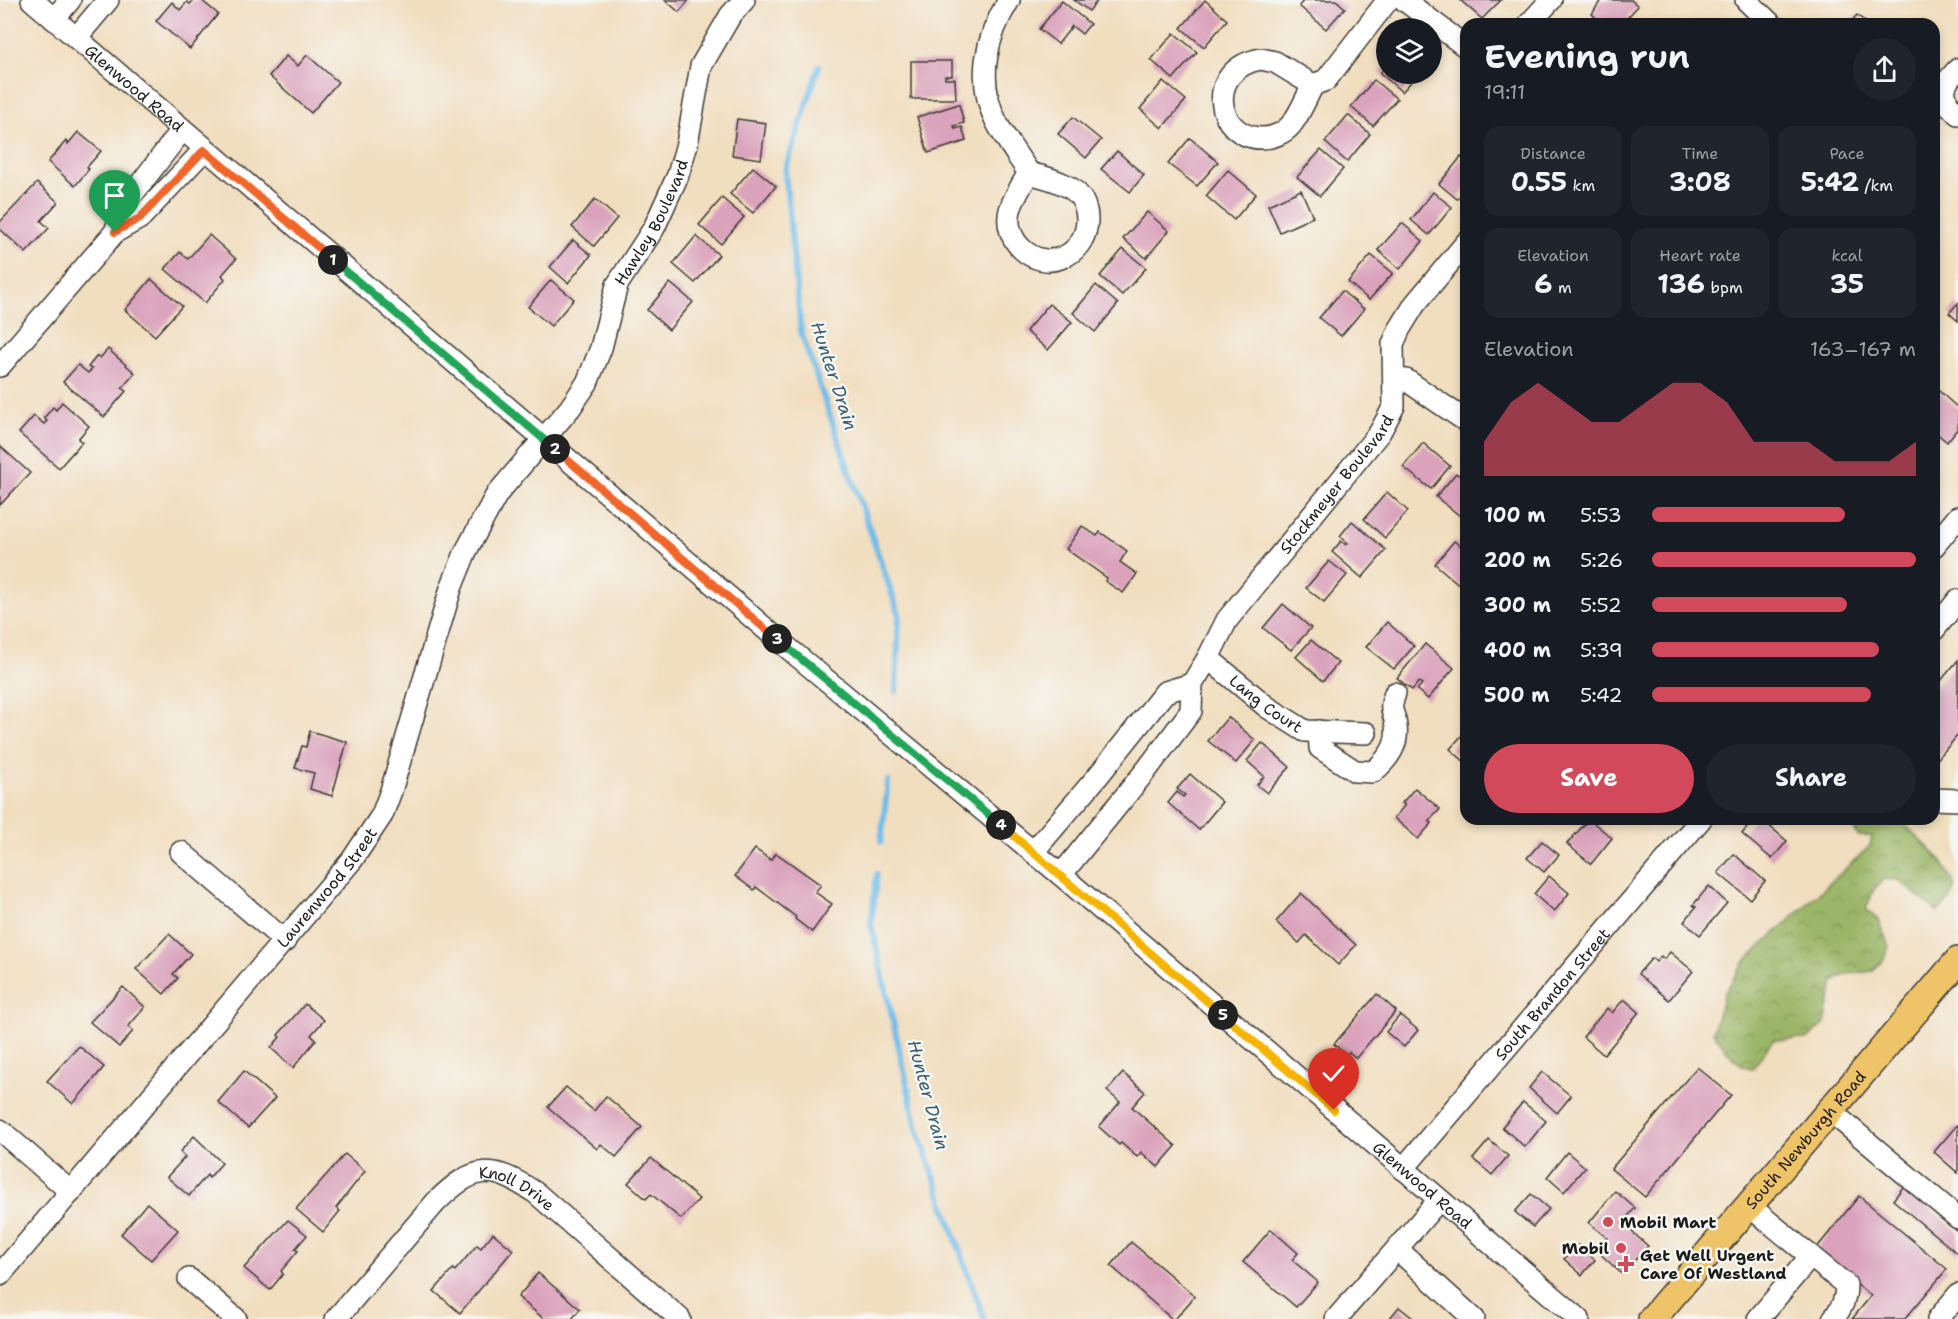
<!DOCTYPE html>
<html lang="en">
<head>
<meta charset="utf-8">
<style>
  body { margin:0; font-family:"Shantell Sans",sans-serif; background:#20242c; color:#f1f3f6; height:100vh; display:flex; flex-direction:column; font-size:22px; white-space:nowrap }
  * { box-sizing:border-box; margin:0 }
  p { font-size:20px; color:#9ea1a6 }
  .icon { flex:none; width:33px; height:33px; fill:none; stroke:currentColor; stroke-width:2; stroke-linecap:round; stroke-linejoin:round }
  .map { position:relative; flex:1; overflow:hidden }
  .drawer { position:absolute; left:1460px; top:18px; width:480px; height:807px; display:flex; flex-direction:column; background:#171b24; border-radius:18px; box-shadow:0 3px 9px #0003 }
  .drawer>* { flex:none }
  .controls { position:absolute; left:1376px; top:18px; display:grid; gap:12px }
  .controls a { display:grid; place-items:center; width:66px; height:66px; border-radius:50%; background:#171b24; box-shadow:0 3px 9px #0003; font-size:30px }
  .pin { position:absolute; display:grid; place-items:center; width:51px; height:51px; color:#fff; margin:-62px -26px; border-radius:50% 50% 50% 0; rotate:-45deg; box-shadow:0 0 6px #0007 }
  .pin .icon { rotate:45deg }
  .km { position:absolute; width:30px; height:30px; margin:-15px; border-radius:50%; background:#222; color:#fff; font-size:16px; line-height:30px; text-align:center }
  .round { display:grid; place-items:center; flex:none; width:63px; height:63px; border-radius:32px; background:#20242c }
  .headline { display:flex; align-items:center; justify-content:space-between; height:102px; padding:0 24px }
  h1 { font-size:33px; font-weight:700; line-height:45px }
  .metrics { display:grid; grid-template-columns:repeat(3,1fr); gap:9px; height:102px; padding:6px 24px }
  .metrics div { display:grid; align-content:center; border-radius:15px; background:#20242c; text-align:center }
  .metrics b { font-size:26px; font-weight:700 }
  .metrics small { font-size:16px; font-weight:400 }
  .metrics p { font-size:16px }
  .chart { height:168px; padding:12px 24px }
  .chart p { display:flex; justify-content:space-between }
  .chart svg { width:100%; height:108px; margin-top:6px; fill:#d1495b; opacity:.7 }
  .action { display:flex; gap:12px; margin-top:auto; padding:12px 24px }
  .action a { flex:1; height:69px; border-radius:36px; background:#d1495b; color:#fff; font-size:24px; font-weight:700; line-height:69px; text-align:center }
  .action a+a { background:#20242c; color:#f1f3f6 }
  ul { padding:0 24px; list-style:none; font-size:20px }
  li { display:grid; grid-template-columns:96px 72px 1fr; align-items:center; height:45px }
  li i { height:15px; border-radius:8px; background:#d1495b }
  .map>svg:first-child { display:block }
  .forest { fill:url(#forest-crowns); stroke:#5c6942; stroke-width:1.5 }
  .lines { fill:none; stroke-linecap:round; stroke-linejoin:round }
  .stream { stroke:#6dbce8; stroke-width:6 }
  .building { fill:#daa3bb }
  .minor-casing { stroke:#3c3934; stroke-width:24 }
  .major-casing { stroke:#3c3934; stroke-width:30 }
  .minor { stroke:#fff; stroke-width:21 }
  .major { stroke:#efc469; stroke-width:27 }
  .split-1-casing { stroke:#fff; stroke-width:12 }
  .split-2-casing { stroke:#fff; stroke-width:12 }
  .split-3-casing { stroke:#fff; stroke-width:12 }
  .split-4-casing { stroke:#fff; stroke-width:12 }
  .split-5-casing { stroke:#fff; stroke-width:12 }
  .split-6-casing { stroke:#fff; stroke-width:12 }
  .split-1 { stroke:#f0652b; stroke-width:8 }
  .split-2 { stroke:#22a559; stroke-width:8 }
  .split-3 { stroke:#f0652b; stroke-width:8 }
  .split-4 { stroke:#22a559; stroke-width:8 }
  .split-5 { stroke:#f5b400; stroke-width:8 }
  .split-6 { stroke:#f5b400; stroke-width:8 }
  .poi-dot { fill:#d1495b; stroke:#f6f6f2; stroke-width:2 }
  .labels { text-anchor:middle; stroke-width:5; stroke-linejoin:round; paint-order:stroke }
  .street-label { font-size:16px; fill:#1c1c1c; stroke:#f6f6f2 }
  .poi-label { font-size:16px; font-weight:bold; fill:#1c1c1c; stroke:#f6f6f2; text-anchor:start }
  .water-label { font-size:18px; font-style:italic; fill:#3c5c6e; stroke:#f6f6f2 }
</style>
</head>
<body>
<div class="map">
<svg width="1958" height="1319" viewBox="0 0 1958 1319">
  <defs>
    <pattern id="forest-crowns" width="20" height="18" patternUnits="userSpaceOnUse" patternTransform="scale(1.5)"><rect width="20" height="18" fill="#9bb667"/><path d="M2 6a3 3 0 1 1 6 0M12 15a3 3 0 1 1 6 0" fill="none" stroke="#7e9354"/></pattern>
  </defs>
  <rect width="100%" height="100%" fill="#f6f6f2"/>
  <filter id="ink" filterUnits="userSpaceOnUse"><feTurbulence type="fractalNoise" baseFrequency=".0167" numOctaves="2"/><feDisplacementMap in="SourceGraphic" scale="12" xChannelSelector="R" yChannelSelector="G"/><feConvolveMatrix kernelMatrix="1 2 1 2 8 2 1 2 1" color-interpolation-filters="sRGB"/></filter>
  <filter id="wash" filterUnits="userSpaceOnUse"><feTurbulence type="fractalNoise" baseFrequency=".008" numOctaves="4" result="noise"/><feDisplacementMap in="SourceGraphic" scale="24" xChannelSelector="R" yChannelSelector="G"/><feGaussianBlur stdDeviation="1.35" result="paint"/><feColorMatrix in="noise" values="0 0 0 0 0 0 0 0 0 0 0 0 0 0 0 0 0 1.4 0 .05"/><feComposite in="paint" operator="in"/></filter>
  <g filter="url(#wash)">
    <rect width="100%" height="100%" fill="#f1debf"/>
    <path class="forest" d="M 1849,819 L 1899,819 L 1941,860 L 1955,886 L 1949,900 L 1938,912 L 1898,880 L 1884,879 L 1874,889 L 1866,909 L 1878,920 L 1889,946 L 1883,960 L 1873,971 L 1846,974 L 1834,981 L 1825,1024 L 1807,1039 L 1773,1040 L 1753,1068 C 1735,1067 1723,1045 1713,1032 L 1725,992 L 1746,960 L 1870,846 L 1872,836 L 1858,836 Z"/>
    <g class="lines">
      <g class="stream">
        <polyline points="819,66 785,171 801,332 899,614 896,692"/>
        <polyline points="881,842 888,781"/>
        <polyline points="877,874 871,924 917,1128 984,1319"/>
      </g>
    </g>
    <g id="blocks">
      <g class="building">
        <polygon points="194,0 201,0 218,14 190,49 156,21 172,2 180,10 187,2 190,4"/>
        <polygon points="665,0 689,0 679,12"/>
        <polygon points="1074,0 1098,0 1089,11"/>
        <polygon points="1205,0 1227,20 1204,47 1181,28"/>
        <polygon points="1304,0 1336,0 1345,8 1326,29 1299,6"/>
        <polygon points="1460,0 1501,0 1482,19"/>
        <polygon points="1601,0 1631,0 1638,6 1627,18 1629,20 1625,24 1603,24 1592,14"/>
        <polygon points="1062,1 1090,24 1082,34 1072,26 1058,44 1039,29"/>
        <polygon points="1857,15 1868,24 1849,24"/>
        <polygon points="1174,33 1197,52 1173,79 1151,60"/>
        <polygon points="307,55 338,82 311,113 269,76 286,56 298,66"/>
        <polygon points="911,61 952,61 952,76 945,76 945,79 955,79 956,99 911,99"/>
        <polygon points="1386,66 1386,74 1418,74 1402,92 1380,73"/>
        <polygon points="1374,80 1397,99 1373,126 1351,107"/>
        <polygon points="1163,81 1186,100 1162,128 1140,109"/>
        <polygon points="959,104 964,123 954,126 955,129 962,127 966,141 928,153 917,117"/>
        <polygon points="1348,115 1370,134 1347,162 1325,142"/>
        <polygon points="1073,117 1101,140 1086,158 1058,134"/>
        <polygon points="737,119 766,123 761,159 732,155"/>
        <polygon points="78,132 101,151 87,167 89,169 75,186 48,162 66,141 68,144"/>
        <polygon points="1190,138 1218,162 1197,186 1168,164"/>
        <polygon points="1321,150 1343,169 1320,196 1297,177"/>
        <polygon points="1117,151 1144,175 1130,192 1101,169"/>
        <polygon points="1461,157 1466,160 1466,189 1457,199 1439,184"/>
        <polygon points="753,167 776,186 753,213 730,194"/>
        <polygon points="1228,170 1256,194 1234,220 1206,196"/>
        <polygon points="37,183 58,202 41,221 49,228 26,253 0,229 0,222"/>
        <polygon points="1301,190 1313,217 1280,232 1268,205"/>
        <polygon points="1433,192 1452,207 1429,235 1411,220"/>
        <polygon points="722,198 744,217 721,244 699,225"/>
        <polygon points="595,199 617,218 594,246 572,227"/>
        <polygon points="1147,212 1169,231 1146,258 1123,239"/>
        <polygon points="1402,223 1423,241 1400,269 1378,250"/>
        <polygon points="209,235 236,259 222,275 225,279 205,303 165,269 180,252 188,259"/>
        <polygon points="696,236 719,255 695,283 673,264"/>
        <polygon points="573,240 591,255 568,283 550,267"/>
        <polygon points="1123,249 1146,268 1122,295 1100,276"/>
        <polygon points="1371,255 1393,273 1369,300 1348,282"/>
        <polygon points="151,279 182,306 155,336 125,310"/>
        <polygon points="551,280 574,299 551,326 528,307"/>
        <polygon points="670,283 693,302 669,330 647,310"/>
        <polygon points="1096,285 1118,304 1095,332 1073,313"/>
        <polygon points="1342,291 1364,309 1341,336 1319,318"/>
        <polygon points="1958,303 1958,321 1949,313"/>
        <polygon points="1049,304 1072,322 1048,350 1026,331"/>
        <polygon points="108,349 135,373 122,388 126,391 104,417 63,382 78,365 88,373 92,369 88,367 97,356 100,358"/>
        <polygon points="1939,391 1958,408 1958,428 1947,442 1934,431 1934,397"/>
        <polygon points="62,402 89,426 78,439 82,442 59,468 19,433 34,416 44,424 47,421 44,418 53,407 56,410"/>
        <polygon points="1423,443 1450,466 1431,489 1403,467"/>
        <polygon points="0,446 30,473 0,505"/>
        <polygon points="1456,473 1466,481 1464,519 1436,497"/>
        <polygon points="1387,492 1408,511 1385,538 1364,519"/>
        <polygon points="1352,521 1386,550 1362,578 1332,552 1341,541 1346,545 1348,543 1340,536"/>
        <polygon points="1082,526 1097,536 1100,532 1127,551 1120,562 1137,574 1123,593 1105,581 1107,578 1066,549"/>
        <polygon points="1454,541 1466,550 1466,583 1462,587 1435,564"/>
        <polygon points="1329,561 1347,575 1324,602 1306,588"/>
        <polygon points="1283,604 1311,628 1291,650 1263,628"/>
        <polygon points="1387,622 1414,646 1394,669 1366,647"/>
        <polygon points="1311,640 1338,663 1323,681 1296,657"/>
        <polygon points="1425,644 1454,668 1428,699 1417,690 1422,684 1419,682 1412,690 1397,678"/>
        <polygon points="1958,660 1958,735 1934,763 1934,689"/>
        <polygon points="1228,717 1255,740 1236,763 1208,741"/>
        <polygon points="310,731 347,742 332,796 310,789 314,773 295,768 302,746 306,747"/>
        <polygon points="1463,734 1466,735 1466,763 1450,749"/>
        <polygon points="1262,743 1290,767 1267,793 1257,785 1264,776 1247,761"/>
        <polygon points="1190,774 1222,802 1199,830 1168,803 1177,792 1183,797 1185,795 1177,789"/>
        <polygon points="1415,788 1440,809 1429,821 1432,823 1418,839 1394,818 1405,805 1402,803"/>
        <polygon points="1589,819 1612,838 1591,864 1567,844"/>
        <polygon points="1754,819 1761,819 1787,841 1772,859 1742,834"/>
        <polygon points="1542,841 1559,855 1544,872 1527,858"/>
        <polygon points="755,849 771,860 776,853 821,885 815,892 832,904 812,932 795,919 796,917 756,887 754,890 735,876"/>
        <polygon points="1734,854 1765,881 1750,899 1718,873"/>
        <polygon points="1549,876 1569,893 1554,912 1534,894"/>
        <polygon points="1709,886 1727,903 1700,935 1684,922 1696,907 1693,905"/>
        <polygon points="1301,893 1356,945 1338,965 1306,935 1299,943 1276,922"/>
        <polygon points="169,934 191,954 173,974 178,978 164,994 136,969"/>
        <polygon points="1670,952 1693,971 1669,1000 1638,974 1652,958 1656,962 1661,956 1664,959"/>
        <polygon points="123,987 145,1007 128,1027 133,1031 119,1047 90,1022"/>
        <polygon points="1377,994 1396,1011 1356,1058 1349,1052 1346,1055 1334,1044"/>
        <polygon points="1624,999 1639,1012 1604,1055 1583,1037 1607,1008 1612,1013"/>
        <polygon points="305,1004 324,1020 311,1035 316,1040 293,1068 271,1048 280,1037 278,1035"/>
        <polygon points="1400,1015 1418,1030 1404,1047 1386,1032"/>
        <polygon points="79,1046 104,1067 73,1104 47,1081"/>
        <polygon points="1697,1067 1731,1095 1645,1197 1611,1169"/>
        <polygon points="244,1071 275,1098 248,1128 218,1102"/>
        <polygon points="1542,1072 1571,1096 1557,1113 1529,1088"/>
        <polygon points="1123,1073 1145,1092 1132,1107 1176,1146 1158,1167 1141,1152 1137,1157 1121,1143 1119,1145 1099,1127 1120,1102 1107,1091"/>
        <polygon points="566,1087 594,1111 606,1096 642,1127 616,1157 601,1144 597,1149 548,1107"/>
        <polygon points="1523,1102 1546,1121 1525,1147 1502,1127"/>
        <polygon points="1958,1124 1958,1173 1934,1152"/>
        <polygon points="194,1136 222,1163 209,1178 207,1175 189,1196 167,1177 185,1157 180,1152"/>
        <polygon points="1489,1140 1508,1156 1492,1175 1473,1159"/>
        <polygon points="1567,1152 1585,1167 1564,1192 1547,1177"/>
        <polygon points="345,1154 365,1171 336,1208 340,1211 323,1232 296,1209"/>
        <polygon points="651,1158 699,1199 681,1219 651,1194 646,1199 628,1183"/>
        <polygon points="1904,1186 1958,1232 1958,1254 1893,1200"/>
        <polygon points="1615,1191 1635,1208 1622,1223 1648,1246 1622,1274 1596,1250 1607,1238 1589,1223"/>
        <polygon points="1531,1194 1549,1209 1533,1227 1515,1212"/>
        <polygon points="1859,1196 1947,1269 1905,1319 1852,1319 1871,1296 1815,1250"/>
        <polygon points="147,1203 178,1230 151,1260 121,1234"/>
        <polygon points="288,1220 307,1235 295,1249 298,1251 281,1271 283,1274 270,1290 244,1268"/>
        <polygon points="1271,1229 1298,1253 1292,1260 1318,1282 1296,1307 1243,1262"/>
        <polygon points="493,1233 513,1250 460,1313 434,1291 453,1269 455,1271 477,1245 481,1248"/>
        <polygon points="1131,1242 1195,1296 1175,1319 1172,1319 1111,1266"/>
        <polygon points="1578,1245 1595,1260 1582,1275 1564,1259"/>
        <polygon points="538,1273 580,1309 572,1319 544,1319 518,1297"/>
        <polygon points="1399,1307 1414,1319 1389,1319"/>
      </g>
    </g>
  </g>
  <g filter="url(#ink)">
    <use href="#blocks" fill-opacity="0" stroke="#3c3934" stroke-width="1.5"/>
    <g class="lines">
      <defs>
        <g id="minor">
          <path id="s1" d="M 32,0 L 795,654 L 1061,875 L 1579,1319"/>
          <path d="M 1009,0 C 986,37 976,80 996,121 C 1005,139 1018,156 1029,173"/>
          <polyline points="1404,0 1466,47"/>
          <polyline points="1746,0 1771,24"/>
          <polyline points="54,19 70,0"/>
          <polyline points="1529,24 1551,0"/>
          <polyline points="76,38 108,0"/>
          <path d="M 1261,59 L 1275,62 L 1313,85 C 1306,98 1300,114 1291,125 C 1284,133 1273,138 1262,138 C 1215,138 1204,69 1261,59 Z"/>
          <polyline points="1958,69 1949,79 1944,89 1947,103 1958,114"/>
          <polyline points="1313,85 1326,80 1388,0"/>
          <path d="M 1029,173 C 1043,177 1059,180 1072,189 C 1096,206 1090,246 1063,257 C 1034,270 1002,240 1010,210 C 1014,197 1022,184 1029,173 Z"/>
          <polyline points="115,232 125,204 182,130"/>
          <polyline points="0,366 115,232 140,218 204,150"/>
          <polyline points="1394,379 1406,380 1466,421"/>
          <polyline points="1934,546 1958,517"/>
          <polyline points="1934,630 1958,600"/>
          <path id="s2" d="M 1208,658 L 1267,707 L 1305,731 L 1366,733"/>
          <path d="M 1319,731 L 1320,748 L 1355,771 L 1373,772 C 1387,760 1399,746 1396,726 C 1394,708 1388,715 1395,693"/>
          <polyline points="1934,799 1958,800"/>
          <polyline points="181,852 285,941"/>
          <polyline points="1033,852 1098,776 1165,692 1192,684"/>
          <path id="s3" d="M 1061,875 L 1148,768 L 1191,711 L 1192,684 L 1208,658 L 1227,620 L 1380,432 L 1394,406 L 1393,344 L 1399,330 L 1415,304 L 1466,243"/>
          <polyline points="1829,1110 1958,1218"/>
          <polyline points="0,1130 71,1192"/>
          <path id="s4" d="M 1403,1169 L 1701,819"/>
          <path d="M 1748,1205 L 1846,1285 C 1846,1299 1842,1308 1833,1319"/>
          <polyline points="1397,1249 1474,1319"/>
          <path id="s5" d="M 0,1275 L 352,860 L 382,815 L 391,791 L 451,588 L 466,551 L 497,494 L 570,408 L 587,383 L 601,348 L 617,285 L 654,228 L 678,175 L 687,144 L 701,66 L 730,16 L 744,0"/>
          <polyline points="189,1279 236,1319"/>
          <path id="s6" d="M 336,1319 L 436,1202 C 475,1164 491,1164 536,1193 L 680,1319"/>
          <polyline points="1336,1319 1439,1200"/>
          <polyline points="1758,1319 1811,1256"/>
          <polyline points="1938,1319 1958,1295"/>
        </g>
        <g id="major">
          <path id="s7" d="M 1652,1319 L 1958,961"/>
        </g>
      </defs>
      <use href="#minor" class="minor-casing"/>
      <use href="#major" class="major-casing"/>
      <use href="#minor" class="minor"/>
      <use href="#major" class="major"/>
    </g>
  </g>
  <g class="lines" filter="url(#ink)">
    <defs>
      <polyline id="split-1" points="115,232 140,218 204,150 333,260"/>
      <polyline id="split-2" points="333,260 555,449"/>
      <polyline id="split-3" points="555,449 777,639"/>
      <polyline id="split-4" points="777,639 1001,825"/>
      <polyline id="split-5" points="1001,825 1223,1015"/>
      <polyline id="split-6" points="1223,1015 1334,1110"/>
    </defs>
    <use href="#split-1" class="split-1-casing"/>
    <use href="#split-2" class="split-2-casing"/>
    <use href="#split-3" class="split-3-casing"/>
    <use href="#split-4" class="split-4-casing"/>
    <use href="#split-5" class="split-5-casing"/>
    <use href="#split-6" class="split-6-casing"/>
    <use href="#split-1" class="split-1"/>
    <use href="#split-2" class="split-2"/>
    <use href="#split-3" class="split-3"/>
    <use href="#split-4" class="split-4"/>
    <use href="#split-5" class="split-5"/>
    <use href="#split-6" class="split-6"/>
  </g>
  <g class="poi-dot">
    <circle cx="1608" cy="1222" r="6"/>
    <circle cx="1621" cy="1248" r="6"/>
    <path d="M1623 1255h6v6h6v6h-6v6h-6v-6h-6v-6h6z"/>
  </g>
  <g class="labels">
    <g class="street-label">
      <text dy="6" stroke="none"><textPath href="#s1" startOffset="135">Glenwood Road</textPath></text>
      <text dy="6" stroke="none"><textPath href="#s5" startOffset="1258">Hawley Boulevard</textPath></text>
      <text dy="6" stroke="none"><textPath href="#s3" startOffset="484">Stockmeyer Boulevard</textPath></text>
      <text dy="6" stroke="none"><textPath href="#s2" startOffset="74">Lang Court</textPath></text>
      <text dy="6" stroke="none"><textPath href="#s5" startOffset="507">Laurenwood Street</textPath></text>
      <text dy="6" stroke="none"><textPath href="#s4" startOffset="230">South Brandon Street</textPath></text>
      <text dy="6" stroke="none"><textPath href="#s7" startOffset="236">South Newburgh Road</textPath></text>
      <text dy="6" stroke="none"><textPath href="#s1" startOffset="1827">Glenwood Road</textPath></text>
      <text dy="6" stroke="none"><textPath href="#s6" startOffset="248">Knoll Drive</textPath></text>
    </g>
    <g class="poi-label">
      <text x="1620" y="1228">Mobil Mart</text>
      <text x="1609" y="1254" text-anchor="end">Mobil</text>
      <text x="1640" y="1261">Get Well Urgent<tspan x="1640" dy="18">Care Of Westland</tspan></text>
    </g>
    <g class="water-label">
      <text transform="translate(834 376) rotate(72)" y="6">Hunter Drain</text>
      <text transform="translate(928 1095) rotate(75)" y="6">Hunter Drain</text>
    </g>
  </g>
</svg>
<div class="controls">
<a><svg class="icon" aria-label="layers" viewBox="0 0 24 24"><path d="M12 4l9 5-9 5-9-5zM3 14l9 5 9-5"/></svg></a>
</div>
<div class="pin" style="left:115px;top:232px;background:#1e9e55"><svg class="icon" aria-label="arrive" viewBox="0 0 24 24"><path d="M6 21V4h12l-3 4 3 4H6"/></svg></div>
<div class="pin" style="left:1334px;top:1110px;background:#d93025"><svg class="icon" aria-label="check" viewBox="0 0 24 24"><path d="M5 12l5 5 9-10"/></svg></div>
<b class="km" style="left:333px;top:260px">1</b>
<b class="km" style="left:555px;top:449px">2</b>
<b class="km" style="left:777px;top:639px">3</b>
<b class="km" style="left:1001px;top:825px">4</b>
<b class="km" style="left:1223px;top:1015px">5</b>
<section class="drawer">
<div class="headline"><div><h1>Evening run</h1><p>19:11</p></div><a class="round"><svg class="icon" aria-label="share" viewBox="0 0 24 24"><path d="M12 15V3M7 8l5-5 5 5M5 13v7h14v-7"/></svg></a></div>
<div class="metrics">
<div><p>Distance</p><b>0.55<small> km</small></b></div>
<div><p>Time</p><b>3:08</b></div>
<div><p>Pace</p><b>5:42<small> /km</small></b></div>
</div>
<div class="metrics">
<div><p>Elevation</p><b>6<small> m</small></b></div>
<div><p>Heart rate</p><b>136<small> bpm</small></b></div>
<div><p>kcal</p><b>35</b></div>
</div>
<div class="chart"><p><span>Elevation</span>163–167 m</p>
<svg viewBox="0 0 160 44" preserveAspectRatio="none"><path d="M0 44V30L10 14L20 6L30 14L40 22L50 22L60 14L70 6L80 6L90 14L100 30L110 30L120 30L130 38L140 38L150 38L160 30V44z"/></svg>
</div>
<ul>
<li><b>100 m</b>5:53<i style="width:73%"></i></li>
<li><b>200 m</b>5:26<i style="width:100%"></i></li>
<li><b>300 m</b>5:52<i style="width:74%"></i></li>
<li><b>400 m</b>5:39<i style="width:86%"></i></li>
<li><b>500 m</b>5:42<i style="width:83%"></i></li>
</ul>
<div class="action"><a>Save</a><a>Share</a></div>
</section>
</div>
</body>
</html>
